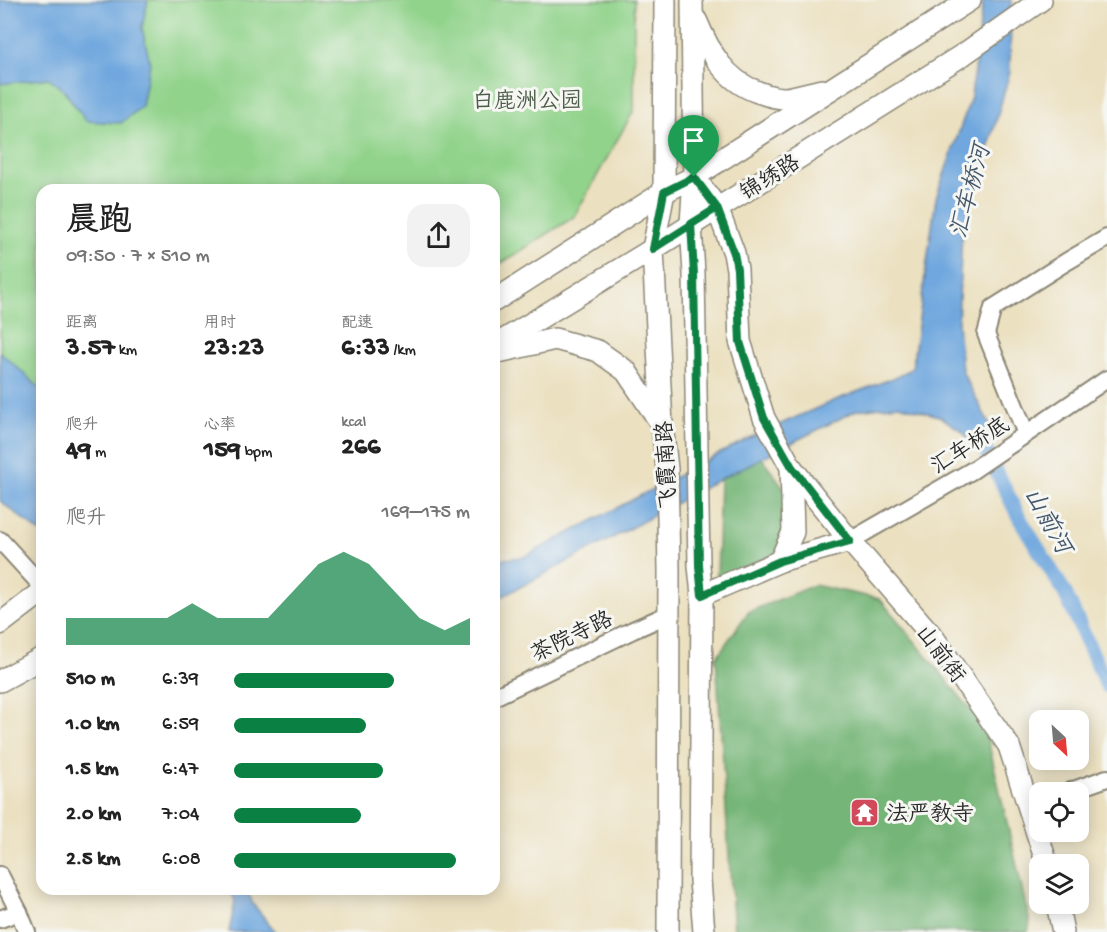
<!DOCTYPE html>
<html lang="zh">
<head>
<meta charset="utf-8">
<style>
  body { margin:0; font-family:"Gochi Hand","LXGW WenKai TC",sans-serif; background:#f2f2f2; color:#222; height:100vh; display:flex; flex-direction:column; font-size:22px; white-space:nowrap }
  * { box-sizing:border-box; margin:0 }
  p { font-size:20px; color:#767676 }
  .icon { flex:none; width:33px; height:33px; fill:none; stroke:currentColor; stroke-width:2; stroke-linecap:round; stroke-linejoin:round }
  .map { position:relative; flex:1; overflow:hidden }
  .side { position:absolute; left:36px; top:184px; width:464px; height:711px; display:flex; flex-direction:column; background:#fff; border-radius:18px; box-shadow:0 3px 15px #0003 }
  .side>* { flex:none }
  .needle { width:39px; rotate:154deg }
  .controls { position:absolute; left:1029px; top:710px; display:grid; gap:12px }
  .controls a { display:grid; place-items:center; width:60px; height:60px; border-radius:12px; background:#fff; box-shadow:0 3px 15px #0003; font-size:30px }
  .pin { position:absolute; display:grid; place-items:center; width:51px; height:51px; color:#fff; margin:-62px -26px; border-radius:50% 50% 50% 0; rotate:-45deg; box-shadow:0 0 6px #0007 }
  .pin .icon { rotate:45deg }
  .round { display:grid; place-items:center; flex:none; width:63px; height:63px; border-radius:18px; background:#f2f2f2 }
  .headline { display:flex; align-items:center; justify-content:space-between; height:102px; padding:0 30px }
  h1 { font-size:33px; font-weight:700; line-height:45px }
  .figures { display:grid; grid-template-columns:repeat(3,1fr); gap:9px; height:102px; padding:6px 30px }
  .figures div { display:grid; align-content:center }
  .figures b { font-size:26px; font-weight:700 }
  .figures small { font-size:16px; font-weight:400 }
  .figures p { font-size:16px }
  .chart { height:168px; padding:12px 30px }
  .chart p { display:flex; justify-content:space-between }
  .chart svg { width:100%; height:108px; margin-top:6px; fill:#0b8043; opacity:.7 }
  ul { padding:0 30px; list-style:none; font-size:20px }
  li { display:grid; grid-template-columns:96px 72px 1fr; align-items:center; height:45px }
  li i { height:15px; border-radius:8px; background:#0b8043 }
  .map>svg:first-child { display:block }
  .green { fill:#91d38b; stroke:#5e7f5b; stroke-width:1.5 }
  .forest { fill:#74b577; stroke:#507051; stroke-width:1.5 }
  .water { fill:#6fa7de; stroke:#4d6984; stroke-width:1.5 }
  .lines { fill:none; stroke-linecap:round; stroke-linejoin:round }
  .canal { stroke:#6fa7de; stroke-width:15 }
  .minor-casing { stroke:#8b8676; stroke-width:20 }
  .major-casing { stroke:#8b8676; stroke-width:24 }
  .minor { stroke:#fff; stroke-width:16 }
  .major { stroke:#fff; stroke-width:21 }
  .route-casing { stroke:#fff; stroke-width:12 }
  .route { stroke:#0b8043; stroke-width:8 }
  .labels { text-anchor:middle; stroke-width:6; stroke-linejoin:round; paint-order:stroke }
  .park-label { font-size:22px; fill:#4a5d48; stroke:#f6f6f2 }
  .street-label { font-size:22px; fill:#2b2b2b; stroke:#f6f6f2 }
  .poi-label { font-size:22px; fill:#2b2b2b; stroke:#f6f6f2; text-anchor:start }
  .water-label { font-size:24px; font-style:italic; fill:#43566a; stroke:#f6f6f2 }
</style>
</head>
<body>
<div class="map">
<svg width="1107" height="932" viewBox="0 0 1107 932">
  <rect width="100%" height="100%" fill="#f6f6f2"/>
  <filter id="ink" filterUnits="userSpaceOnUse"><feTurbulence type="fractalNoise" baseFrequency=".0167" numOctaves="2"/><feDisplacementMap in="SourceGraphic" scale="12" xChannelSelector="R" yChannelSelector="G"/><feConvolveMatrix kernelMatrix="1 2 1 2 8 2 1 2 1" color-interpolation-filters="sRGB"/></filter>
  <filter id="wash" filterUnits="userSpaceOnUse"><feTurbulence type="fractalNoise" baseFrequency=".008" numOctaves="4" result="noise"/><feDisplacementMap in="SourceGraphic" scale="24" xChannelSelector="R" yChannelSelector="G"/><feGaussianBlur stdDeviation="1.35" result="paint"/><feColorMatrix in="noise" values="0 0 0 0 0 0 0 0 0 0 0 0 0 0 0 0 0 1.4 0 .05"/><feComposite in="paint" operator="in"/></filter>
  <g filter="url(#wash)">
    <rect width="100%" height="100%" fill="#ebe0c0"/>
    <polygon class="green" points="0,0 634,0 634,110 574,217 494,268 494,190 42,190 42,390 0,352"/>
    <g class="forest">
      <polygon points="762,458 789,495 781,552 717,578 720,479"/>
      <polygon points="814,585 880,599 985,727 1030,923 1028,932 734,932 716,658 748,612"/>
    </g>
    <g class="water">
      <polygon points="0,0 148,0 142,28 150,63 142,106 121,123 86,121 65,92 49,78 0,84"/>
      <polygon points="983,0 1011,0 1010,72 991,139 962,231 958,323 962,371 995,435 974,446 962,431 939,416 899,405 857,410 720,479 629,529 494,601 494,560 524,557 749,438 833,401 901,375 912,368 936,198 971,97"/>
      <polygon points="0,352 42,390 42,534 0,501"/>
      <polygon points="230,890 247,890 253,904 276,932 229,932 235,901"/>
    </g>
    <g class="lines">
      <polyline class="canal" points="973,425 1020,519 1065,593 1107,686"/>
    </g>
  </g>
  <g filter="url(#ink)">
    <g class="lines">
      <defs>
        <g id="minor">
          <polyline points="1026,434 986,334 993,308 1066,262 1107,238"/>
          <polyline points="0,540 42,586"/>
          <polyline points="850,541 973,470 1107,379"/>
          <polyline points="494,697 633,630 669,614"/>
          <polyline points="1068,792 1107,778"/>
          <polyline points="0,875 19,912 27,932"/>
          <polyline points="0,919 19,912"/>
        </g>
        <g id="major">
          <polyline points="665,0 664,192 653,249 662,425 667,469 669,569 668,932"/>
          <polyline points="692,0 694,177 691,224 694,274 699,566 702,595 700,880 704,932"/>
          <path d="M 696,20 C 709,51 725,81 758,92 C 766,95 776,98 785,98 C 797,97 810,92 822,90"/>
          <polyline points="694,177 717,208 734,253 737,269 740,341 764,418 791,467 850,541 933,637 1009,746 1047,864"/>
          <polyline points="494,301 664,192 694,177 970,0"/>
          <polyline points="494,346 653,249 964,54 1041,0"/>
          <polyline points="494,353 555,339 598,351 626,371 662,425"/>
          <polyline points="780,561 793,532 791,467"/>
          <polyline points="702,595 780,561 850,541"/>
          <polyline points="0,624 42,592"/>
          <polyline points="0,681 42,658"/>
          <polyline points="1057,903 1063,932"/>
        </g>
      </defs>
      <use href="#minor" class="minor-casing"/>
      <use href="#major" class="major-casing"/>
      <use href="#minor" class="minor"/>
      <use href="#major" class="major"/>
    </g>
  </g>
  <g class="lines" filter="url(#ink)">
    <defs>
      <polyline id="route" points="694,177 664,192 653,249 717,208 734,253 737,269 740,342 764,418 792,467 850,541 780,561 702,595 699,566 694,274 691,224 717,208 694,177"/>
    </defs>
    <use href="#route" class="route-casing"/>
    <use href="#route" class="route"/>
  </g>
  <defs>
    <symbol id="temple-square" viewBox="-11 -11 22 22"><rect x="-9" y="-9" width="18" height="18" rx="4" fill="#d1495b" stroke="#f6f6f2"/><path d="M0-6L5-2H3V0L6.5 2.5H4V6H1.5V3h-3V6H-4V2.5H-6.5L-3 0V-2H-5Z" fill="#fff"/></symbol>
  </defs>
  <g fill-rule="evenodd">
    <use href="#temple-square" x="848" y="796" width="33" height="33"/>
  </g>
  <g class="labels">
    <g class="park-label">
      <text x="527" y="107">白鹿洲公园</text>
    </g>
    <g class="street-label">
      <text transform="translate(769 176) rotate(-32)" y="8">锦绣路</text>
      <text transform="translate(969 444) rotate(-32)" y="8">汇车桥底</text>
      <text transform="translate(665 465) rotate(-93)" y="8">飞霞南路</text>
      <text transform="translate(571 635) rotate(-26)" y="8">茶院寺路</text>
      <text transform="translate(942 653) rotate(53)" y="8">山前街</text>
    </g>
    <g class="poi-label">
      <text x="886" y="820">法严教寺</text>
    </g>
    <g class="water-label">
      <text transform="translate(969 191) rotate(-75)" y="8">汇车桥河</text>
      <text transform="translate(1049 520) rotate(61)" y="8">山前河</text>
    </g>
  </g>
</svg>
<div class="controls">
<a><svg class="needle" viewBox="-14 -14 28 28"><path d="M0-13l5 13h-10z" fill="#e53935"/><path d="M0 13l5-13h-10z" fill="#767676"/></svg></a>
<a><svg class="icon" aria-label="locate" viewBox="0 0 24 24"><circle cx="12" cy="12" r="6"/><path d="M12 2v4M12 18v4M2 12h4M18 12h4"/></svg></a>
<a><svg class="icon" aria-label="layers" viewBox="0 0 24 24"><path d="M12 4l9 5-9 5-9-5zM3 14l9 5 9-5"/></svg></a>
</div>
<div class="pin" style="left:694px;top:177px;background:#1e9e55"><svg class="icon" aria-label="arrive" viewBox="0 0 24 24"><path d="M6 21V4h12l-3 4 3 4H6"/></svg></div>
<section class="side">
<div class="headline"><div><h1>晨跑</h1><p>09:50 · 7 × 510 m</p></div><a class="round"><svg class="icon" aria-label="share" viewBox="0 0 24 24"><path d="M12 15V3M7 8l5-5 5 5M5 13v7h14v-7"/></svg></a></div>
<div class="figures">
<div><p>距离</p><b>3.57<small> km</small></b></div>
<div><p>用时</p><b>23:23</b></div>
<div><p>配速</p><b>6:33<small> /km</small></b></div>
</div>
<div class="figures">
<div><p>爬升</p><b>49<small> m</small></b></div>
<div><p>心率</p><b>159<small> bpm</small></b></div>
<div><p>kcal</p><b>266</b></div>
</div>
<div class="chart"><p><span>爬升</span>169–175 m</p>
<svg viewBox="0 0 160 44" preserveAspectRatio="none"><path d="M0 44V33L10 33L20 33L30 33L40 33L50 27L60 33L70 33L80 33L90 22L100 11L110 6L120 11L130 22L140 33L150 38L160 33V44z"/></svg>
</div>
<ul>
<li><b>510 m</b>6:39<i style="width:68%"></i></li>
<li><b>1.0 km</b>6:59<i style="width:56%"></i></li>
<li><b>1.5 km</b>6:47<i style="width:63%"></i></li>
<li><b>2.0 km</b>7:04<i style="width:54%"></i></li>
<li><b>2.5 km</b>6:08<i style="width:94%"></i></li>
</ul>
</section>
</div>
</body>
</html>
